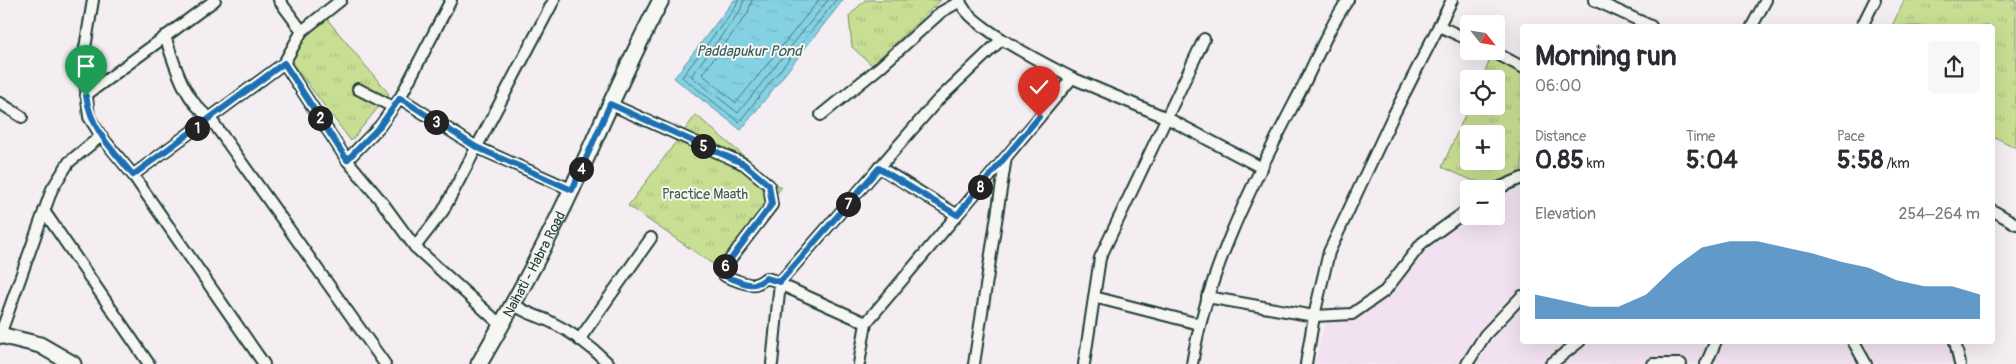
<!DOCTYPE html>
<html lang="en">
<head>
<meta charset="utf-8">
<style>
  body { margin:0; font-family:Pangolin,sans-serif; background:#f7f7f7; color:#2b2b33; height:100vh; display:flex; flex-direction:column; font-size:19px; white-space:nowrap }
  * { box-sizing:border-box; margin:0 }
  p { font-size:16px; color:#7c7c81 }
  .icon { flex:none; width:28px; height:28px; fill:none; stroke:currentColor; stroke-width:2; stroke-linecap:round; stroke-linejoin:round }
  .map { position:relative; flex:1; overflow:hidden }
  .side { position:absolute; left:1520px; top:24px; width:475px; height:320px; display:flex; flex-direction:column; background:#fff; border-radius:5px; box-shadow:0 5px 20px #0002 }
  .side>* { flex:none }
  .needle { width:32px; rotate:120deg }
  .controls { position:absolute; left:1460px; top:15px; display:grid; gap:10px }
  .controls a { display:grid; place-items:center; width:45px; height:45px; border-radius:5px; background:#fff; box-shadow:0 5px 20px #0002; font-size:25px }
  .pin { position:absolute; display:grid; place-items:center; width:42px; height:42px; color:#fff; margin:-51px -21px; border-radius:50% 50% 50% 0; rotate:-45deg; box-shadow:0 0 5px #0007 }
  .pin .icon { rotate:45deg }
  .km { position:absolute; width:25px; height:25px; margin:-12px; border-radius:50%; background:#222; color:#fff; font-size:14px; line-height:25px; text-align:center }
  .round { display:grid; place-items:center; flex:none; width:52px; height:52px; border-radius:5px; background:#f7f7f7 }
  .summary { display:flex; align-items:center; justify-content:space-between; height:85px; padding:0 15px }
  h1 { font-size:28px; font-weight:700; line-height:38px }
  .stats { display:grid; grid-template-columns:repeat(3,1fr); gap:8px; height:85px; padding:5px 15px }
  .stats div { display:grid; align-content:center }
  .stats b { font-size:25px; font-weight:700 }
  .stats small { font-size:14px; font-weight:400 }
  .stats p { font-size:14px }
  .chart { height:140px; padding:10px 15px }
  .chart p { display:flex; justify-content:space-between }
  .chart svg { width:100%; height:90px; margin-top:5px; fill:#1f6fb2; opacity:.7 }
  .map>svg:first-child { display:block }
  .built { fill:#f2e2f1 }
  .park { fill:url(#park-tufts); stroke:#748e64; fill-rule:evenodd }
  .water { fill:url(#water-ripples); stroke:#5c969d }
  .lines { fill:none; stroke-linecap:round; stroke-linejoin:round }
  .shore { stroke:#47787a; stroke-width:1 }
  .minor-casing { stroke:#1f3d34; stroke-width:14 }
  .secondary-casing { stroke:#1f3d34; stroke-width:19 }
  .minor { stroke:#f6f6f2; stroke-width:10 }
  .secondary { stroke:#f6f6f2; stroke-width:15 }
  .route-casing { stroke:#fff; stroke-width:10 }
  .route { stroke:#1f6fb2; stroke-width:6 }
  .labels { text-anchor:middle; stroke-width:4; stroke-linejoin:round; paint-order:stroke }
  .park-label { font-size:14px; fill:#415d47; stroke:#f6f6f2 }
  .street-label { font-size:14px; fill:#1f3d34; stroke:#f6f6f2 }
  .water-label { font-size:15px; font-style:italic; fill:#335b57; stroke:#f6f6f2 }
</style>
</head>
<body>
<div class="map">
<svg width="2016" height="364" viewBox="0 0 2016 364">
  <defs>
    <pattern id="park-tufts" width="24" height="20" patternUnits="userSpaceOnUse" patternTransform="scale(1.25)"><rect width="24" height="20" fill="#c8de93"/><path d="M3 7l-1-3M5 7V3M7 7l1-3M15 17l-1-3M17 17v-4M19 17l1-3" fill="none" stroke="#abbf7f"/></pattern>
    <pattern id="water-ripples" width="26" height="14" patternUnits="userSpaceOnUse" patternTransform="scale(1.25)"><rect width="26" height="14" fill="#84d1e3"/><path d="M2 4q2-2 4 0t4 0M15 11q2-2 4 0t4 0" fill="none" stroke="#72b4c3"/></pattern>
  </defs>
  <rect width="100%" height="100%" fill="#f4edf2"/>
  <filter id="ink" filterUnits="userSpaceOnUse"><feTurbulence type="fractalNoise" baseFrequency=".02" numOctaves="2"/><feDisplacementMap in="SourceGraphic" scale="10" xChannelSelector="R" yChannelSelector="G"/><feConvolveMatrix kernelMatrix="1 2 1 2 8 2 1 2 1" color-interpolation-filters="sRGB"/></filter>
  <g filter="url(#ink)">
    <polygon class="built" points="1522,182 1522,341 1947,341 1960,364 1314,364 1328,315 1370,308 1441,230 1469,209 1469,216 1496,216 1496,190"/>
    <g class="park">
      <polygon points="865,0 941,0 872,65 852,47 849,16"/>
      <polygon points="1904,0 2016,0 2016,148 1993,136 1992,26 1892,26"/>
      <polygon points="327,19 389,94 351,141 283,51"/>
      <path d="M 1491,57 L 1522,71 L 1522,181 L 1492,189 L 1442,167 L 1469,106 L 1496,106 L 1496,79 L 1482,79 ZM 1469,134 L 1496,134 L 1496,161 L 1469,161 Z"/>
      <polygon points="696,115 781,188 720,269 628,206"/>
    </g>
    <polygon class="water" points="734,0 843,0 741,130 674,78"/>
    <g class="lines">
      <g class="shore">
        <polyline points="738,0 735,8 682,77 739,122 836,0"/>
        <polyline points="744,0 740,11 691,76 738,113 828,0"/>
        <polyline points="752,0 748,13 702,74 736,103 819,0"/>
      </g>
      <defs>
        <g id="minor">
          <polyline points="93,0 83,60 89,117 101,136 133,175 264,364"/>
          <polyline points="279,0 302,31"/>
          <path d="M 960,0 C 964,24 1049,66 1072,78"/>
          <polyline points="1452,0 1392,118 1329,252 1314,316 1352,314 1385,291 1422,243 1469,209"/>
          <polyline points="1594,0 1651,26"/>
          <polyline points="1439,26 1469,40"/>
          <polyline points="1752,26 1766,0"/>
          <polyline points="1862,26 1875,0"/>
          <path d="M 165,36 C 175,66 184,100 210,118 L 385,364"/>
          <polyline points="1492,51 1522,67"/>
          <polyline points="284,63 347,160 382,202 415,247 501,325"/>
          <polyline points="358,89 393,107"/>
          <polyline points="86,95 215,0"/>
          <polyline points="400,98 476,147 572,190"/>
          <polyline points="0,103 22,117"/>
          <path d="M 610,104 L 744,164 L 769,185 L 772,205 L 728,262 L 723,274 C 727,279 732,278 738,281 C 750,285 755,287 766,278 L 780,282 L 772,364"/>
          <polyline points="821,115 880,67 941,12 959,2"/>
          <polyline points="347,160 380,126 400,98 451,0"/>
          <polyline points="879,167 957,215"/>
          <polyline points="133,175 284,63 302,31 341,0"/>
          <polyline points="1496,189 1522,178"/>
          <polyline points="1992,210 2016,224"/>
          <polyline points="44,211 149,364"/>
          <polyline points="415,247 443,211 554,0"/>
          <polyline points="1094,297 1199,324"/>
          <polyline points="1207,297 1314,316 1306,364"/>
          <path d="M 514,304 C 524,313 536,315 549,321 C 570,331 592,347 609,364"/>
          <polyline points="866,323 786,287 780,282 937,101 1001,40"/>
          <polyline points="0,335 52,189 69,162 101,136"/>
          <polyline points="579,340 651,238"/>
          <polyline points="1853,341 1866,364"/>
          <polyline points="1955,341 1960,364"/>
          <polyline points="859,364 866,323 1005,158"/>
          <polyline points="974,364 1006,157 1072,78 1167,118 1262,168"/>
          <polyline points="1084,364 1100,258 1204,39"/>
          <path d="M 1192,364 C 1208,267 1254,181 1299,94 C 1315,63 1328,28 1348,0"/>
          <polyline points="1467,364 1485,335 1522,296"/>
          <polyline points="1551,364 1580,341"/>
          <polyline points="1653,364 1681,364"/>
          <polyline points="1706,364 1716,341"/>
        </g>
        <g id="secondary">
          <polyline points="0,335 40,345 73,364"/>
          <path id="s1" d="M 479,364 C 512,307 544,249 572,189 C 601,126 628,62 661,0"/>
        </g>
      </defs>
      <use href="#minor" class="minor-casing"/>
      <use href="#secondary" class="secondary-casing"/>
      <use href="#minor" class="minor"/>
      <use href="#secondary" class="secondary"/>
    </g>
  </g>
  <g class="lines" filter="url(#ink)">
    <defs>
      <path id="route" d="M 86,96 C 92,131 111,148 133,175 L 284,63 L 347,160 L 380,126 L 400,98 L 476,147 L 572,190 L 610,104 L 744,164 L 769,185 L 772,204 L 724,268 L 723,274 C 727,279 732,278 738,281 C 750,285 755,287 766,278 L 780,282 L 879,168 L 957,215 L 1039,117"/>
    </defs>
    <use href="#route" class="route-casing"/>
    <use href="#route" class="route"/>
  </g>
  <g class="labels">
    <g class="park-label">
      <text x="705" y="199">Practice Maath</text>
    </g>
    <g class="street-label">
      <text dy="5" stroke="none"><textPath href="#s1" startOffset="114">Naihati - Habra Road</textPath></text>
    </g>
    <g class="water-label">
      <text x="749" y="56">Paddapukur Pond</text>
    </g>
  </g>
</svg>
<div class="controls">
<a><svg class="needle" viewBox="-14 -14 28 28"><path d="M0-13l5 13h-10z" fill="#e53935"/><path d="M0 13l5-13h-10z" fill="#7c7c81"/></svg></a>
<a><svg class="icon" aria-label="locate" viewBox="0 0 24 24"><circle cx="12" cy="12" r="6"/><path d="M12 2v4M12 18v4M2 12h4M18 12h4"/></svg></a>
<a>+</a>
<a>−</a>
</div>
<div class="pin" style="left:86px;top:96px;background:#1e9e55"><svg class="icon" aria-label="arrive" viewBox="0 0 24 24"><path d="M6 21V4h12l-3 4 3 4H6"/></svg></div>
<div class="pin" style="left:1039px;top:117px;background:#d93025"><svg class="icon" aria-label="check" viewBox="0 0 24 24"><path d="M5 12l5 5 9-10"/></svg></div>
<b class="km" style="left:197px;top:128px">1</b>
<b class="km" style="left:320px;top:118px">2</b>
<b class="km" style="left:436px;top:122px">3</b>
<b class="km" style="left:581px;top:169px">4</b>
<b class="km" style="left:703px;top:146px">5</b>
<b class="km" style="left:725px;top:266px">6</b>
<b class="km" style="left:848px;top:204px">7</b>
<b class="km" style="left:980px;top:187px">8</b>
<section class="side">
<div class="summary"><div><h1>Morning run</h1><p>06:00</p></div><a class="round"><svg class="icon" aria-label="share" viewBox="0 0 24 24"><path d="M12 15V3M7 8l5-5 5 5M5 13v7h14v-7"/></svg></a></div>
<div class="stats">
<div><p>Distance</p><b>0.85<small> km</small></b></div>
<div><p>Time</p><b>5:04</b></div>
<div><p>Pace</p><b>5:58<small> /km</small></b></div>
</div>
<div class="chart"><p><span>Elevation</span>254–264 m</p>
<svg viewBox="0 0 160 44" preserveAspectRatio="none"><path d="M0 44V32L10 35L20 38L30 38L40 32L50 19L60 9L70 6L80 6L90 9L100 12L110 16L120 19L130 25L140 28L150 28L160 32V44z"/></svg>
</div>
</section>
</div>
</body>
</html>
